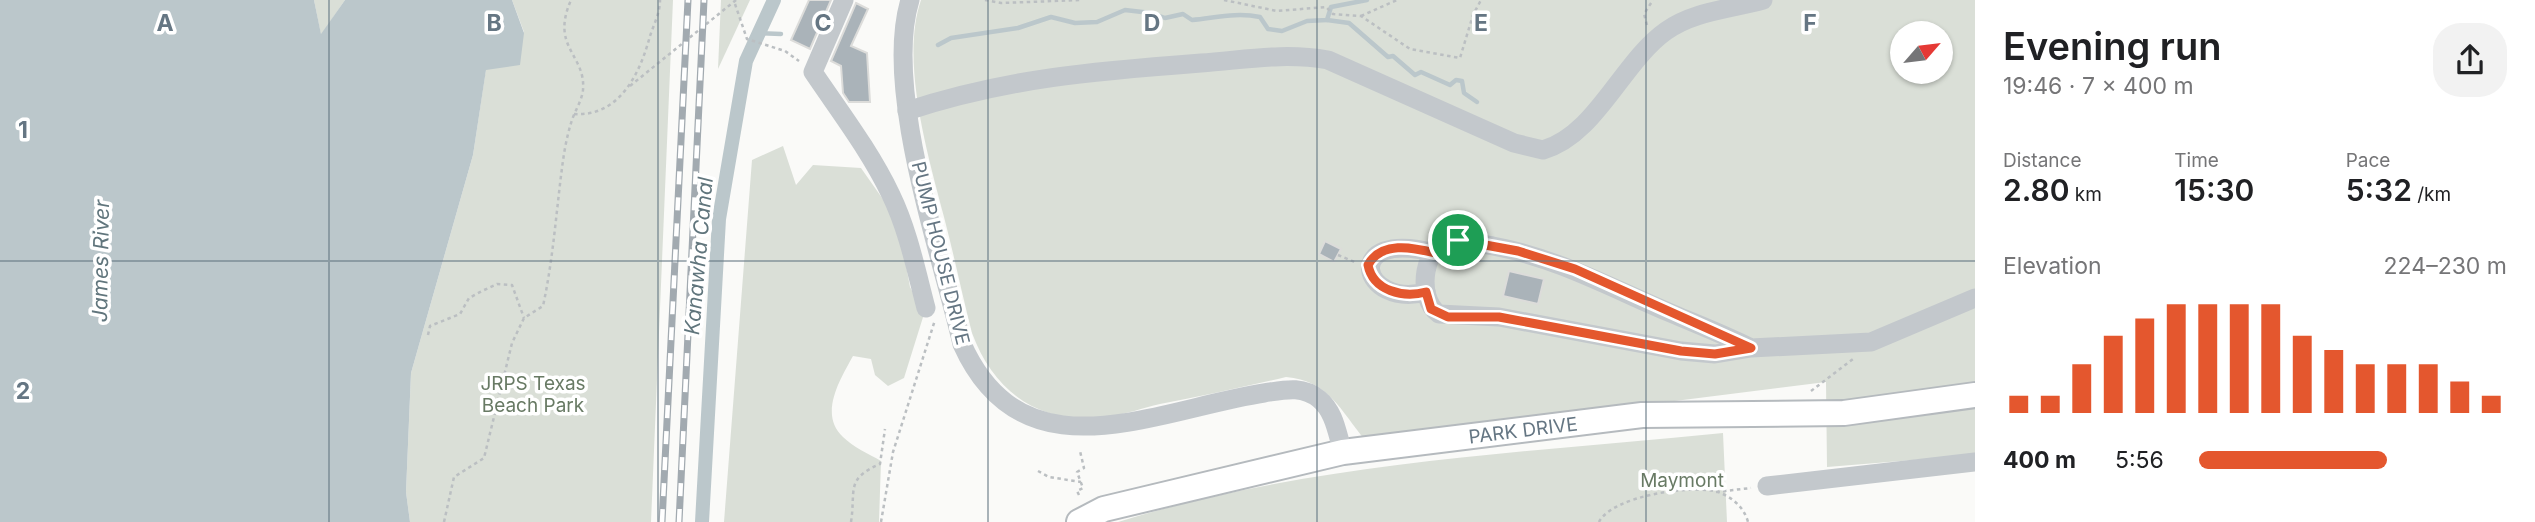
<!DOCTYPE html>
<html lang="en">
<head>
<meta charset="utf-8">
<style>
  body { margin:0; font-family:Inter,sans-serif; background:#f2f2f2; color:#202124; height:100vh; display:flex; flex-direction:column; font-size:26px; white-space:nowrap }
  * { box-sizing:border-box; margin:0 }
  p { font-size:23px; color:#757577 }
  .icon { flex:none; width:38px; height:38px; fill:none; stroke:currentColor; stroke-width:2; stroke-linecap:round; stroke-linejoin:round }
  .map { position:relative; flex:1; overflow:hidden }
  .panel { display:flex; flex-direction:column; background:#fff; width:560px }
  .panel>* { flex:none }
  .needle { width:46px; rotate:62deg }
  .tools { position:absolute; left:1890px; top:21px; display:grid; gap:14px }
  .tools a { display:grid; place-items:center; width:63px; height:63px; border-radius:50%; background:#fff; box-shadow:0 2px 5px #0004; font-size:35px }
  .pin { position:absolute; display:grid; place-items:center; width:60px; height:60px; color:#fff; margin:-30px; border:4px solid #fff; border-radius:50%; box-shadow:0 2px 7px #0007 }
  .round { display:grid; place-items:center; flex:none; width:74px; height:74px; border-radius:28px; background:#f2f2f2 }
  .summary { display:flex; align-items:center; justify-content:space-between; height:119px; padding:0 28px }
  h1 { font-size:38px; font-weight:600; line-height:52px }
  .figures { display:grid; grid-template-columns:repeat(3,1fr); gap:10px; height:119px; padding:7px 28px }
  .figures div { display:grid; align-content:center }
  .figures b { font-size:30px; font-weight:600 }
  .figures small { font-size:19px; font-weight:400 }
  .figures p { font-size:19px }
  .chart { height:196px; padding:14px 28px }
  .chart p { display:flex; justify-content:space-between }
  .chart svg { width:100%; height:126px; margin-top:7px; stroke:#e4572e; stroke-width:6 }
  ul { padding:0 28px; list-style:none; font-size:23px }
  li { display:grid; grid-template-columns:112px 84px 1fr; align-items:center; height:52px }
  li i { height:18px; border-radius:9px; background:#e4572e }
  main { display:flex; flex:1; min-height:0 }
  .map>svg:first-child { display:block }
  .green { fill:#dadfd7; fill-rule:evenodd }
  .water { fill:#bbc7cb }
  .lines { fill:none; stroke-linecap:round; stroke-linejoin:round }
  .stream { stroke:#bbc7cb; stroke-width:4.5 }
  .canal { stroke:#bbc7cb; stroke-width:14 }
  .building { fill:#aab3b9; stroke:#dcdcda; stroke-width:2 }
  .major-casing { stroke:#b5babe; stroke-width:28 }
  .path { stroke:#bbbfc2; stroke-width:2.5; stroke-dasharray:3.5 3.5; stroke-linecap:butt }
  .minor { stroke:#c3c8cc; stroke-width:19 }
  .major { stroke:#fff; stroke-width:24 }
  .rail-casing { stroke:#a2aab0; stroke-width:7 }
  .rail { stroke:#fff; stroke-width:4.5; stroke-dasharray:13; stroke-linecap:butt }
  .route-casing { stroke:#fff; stroke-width:14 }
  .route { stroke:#e4572e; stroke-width:9 }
  .grid { fill:none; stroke:#657683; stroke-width:2; stroke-opacity:0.55 }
  .labels { text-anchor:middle; stroke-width:7; stroke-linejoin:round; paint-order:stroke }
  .street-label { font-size:19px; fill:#657683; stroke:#fff }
  .park-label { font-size:19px; fill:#687a64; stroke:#fff }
  .water-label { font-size:21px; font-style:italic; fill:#60757c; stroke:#fff }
  .grid-label { font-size:23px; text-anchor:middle; font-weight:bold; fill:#657683; stroke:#fff; stroke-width:7; stroke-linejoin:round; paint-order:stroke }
</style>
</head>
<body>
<main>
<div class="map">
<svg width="1975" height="522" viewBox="0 0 1975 522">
  <rect width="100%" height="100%" fill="#fafaf8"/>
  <g class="green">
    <polygon points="314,0 345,0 321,35"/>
    <polygon points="512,0 673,0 651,522 410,522 406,492 411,373 473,155 486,69 524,32"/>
    <polygon points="722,0 750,0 718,69 721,0"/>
    <path d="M 921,0 L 1975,0 L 1975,455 L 1827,467 L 1826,382 L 1365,440 C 1341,411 1328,380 1286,377 C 1244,387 1202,396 1160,404 C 1143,408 1126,414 1108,417 C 1041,426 994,393 972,333 C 962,294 954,255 944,217 C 928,156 900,61 921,0 ZM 1902,33 L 1941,33 L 1941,72 L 1902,72 Z"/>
    <path d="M 783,146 L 796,185 L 813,165 L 861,168 L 887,205 L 903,249 L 910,287 L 924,314 L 904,378 L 888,386 L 875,375 L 871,359 L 853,356 C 841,378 818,414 843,437 C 853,447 869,454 881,461 L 879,522 L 724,522 L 752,160 Z"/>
    <path d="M 1723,433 L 1727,522 L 1118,522 C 1311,462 1523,453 1723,433 Z"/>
  </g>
  <polygon class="water" points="0,0 314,0 321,34 345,0 512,0 524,33 520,65 486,70 473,155 411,373 406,492 410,522 0,522"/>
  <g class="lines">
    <g class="stream">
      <polyline points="1327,20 1349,23 1388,57 1393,56 1415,75 1421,72 1450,85 1456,80 1462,81 1464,93 1477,102"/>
      <polyline points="759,33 781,34"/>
      <path d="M 938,45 L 951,38 L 1018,28 L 1051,17 L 1075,23 L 1097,22 L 1125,10 L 1151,13 L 1165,18 L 1183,14 L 1192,20 C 1215,18 1236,12 1260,17 L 1268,29 L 1282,31 L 1307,21 L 1327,20 L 1331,7 L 1367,0"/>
    </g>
    <polyline class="canal" points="702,522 719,219 746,61 774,0"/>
  </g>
  <g class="building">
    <polygon points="809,0 831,0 810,49 791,40"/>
    <polygon points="856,3 868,9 851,46 867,53 870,102 849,102 843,93 841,66 831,61"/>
    <polygon points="1325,241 1341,249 1334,262 1319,254"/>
    <polygon points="1509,271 1544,279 1538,304 1503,296"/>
  </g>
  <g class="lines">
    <defs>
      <polyline id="major" points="1079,522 1104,509 1343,452 1642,415 1844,413 1975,395"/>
    </defs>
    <use href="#major" class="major-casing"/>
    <g class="path">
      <polyline points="985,0 1001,3 1081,0"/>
      <polyline points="1224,0 1277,11 1326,7 1333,14 1361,16 1410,49 1460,58 1473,15 1481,0"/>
      <polyline points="735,4 747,39 785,51 799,61"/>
      <polyline points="1361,16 1397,0"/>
      <polyline points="1647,25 1644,14 1653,0"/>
      <polyline points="630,86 736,0"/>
      <path d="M 574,114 C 620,117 640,73 650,36 C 654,24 660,13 660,0"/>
      <polyline points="1338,255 1357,263"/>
      <polyline points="428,335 430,326 460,314 469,298 482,291 497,284 512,285 524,318"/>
      <polyline points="1811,391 1853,359"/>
      <polyline points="1038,471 1049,477 1081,482"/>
      <polyline points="1716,492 1751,488"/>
      <polyline points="1079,495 1077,491 1083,488 1077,472 1084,468 1080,451"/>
      <path d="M 444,522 L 454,477 L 484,458 L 512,343 L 524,318 L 543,306 C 553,260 556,214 562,168 C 564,152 567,135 572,120 C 575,111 582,100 583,90 C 586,54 550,48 571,0"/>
      <path d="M 851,522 C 856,490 845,479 880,464 L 885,429"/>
      <polyline points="881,522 893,452 935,320"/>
      <path d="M 1599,522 C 1612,496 1692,484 1718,492 C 1732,497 1744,507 1748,522"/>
    </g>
    <g class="minor">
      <path d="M 844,0 L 813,72 C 840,112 870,151 891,195 C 908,230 916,270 926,308"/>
      <path d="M 910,0 C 883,88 941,253 962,344 C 1023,480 1154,410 1264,393 C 1284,390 1302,385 1319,399 C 1335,412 1337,434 1343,452"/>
      <path d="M 907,111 C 1007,78 1096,71 1201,63 C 1245,60 1284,52 1328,60 L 1514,143 L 1543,150 C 1596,135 1622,62 1666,31 C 1694,11 1731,9 1763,0"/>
      <path d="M 1426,292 C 1361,309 1340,228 1435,253"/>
      <path d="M 1751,348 C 1725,335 1699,325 1673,314 C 1613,289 1558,258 1493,246 C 1482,244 1468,240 1456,240 C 1423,239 1415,298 1439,314 L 1499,317 L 1681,351 L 1715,354 L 1751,348 L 1871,342 L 1975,298"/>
      <polyline points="1767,486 1975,462"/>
    </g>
    <use href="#major" class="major"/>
    <defs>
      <g id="rail">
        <polyline points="662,522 688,0"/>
        <polyline points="679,522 704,0"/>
      </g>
    </defs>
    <use href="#rail" class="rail-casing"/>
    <use href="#rail" class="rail"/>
  </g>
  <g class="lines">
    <defs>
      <path id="route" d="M 1458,240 L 1518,251 L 1575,269 L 1751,348 L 1715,354 L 1681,351 L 1499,317 L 1448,317 L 1431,309 L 1426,292 C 1403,298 1373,291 1368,265 C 1381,241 1412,247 1435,253 L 1438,245 Z"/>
    </defs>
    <use href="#route" class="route-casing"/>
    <use href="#route" class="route"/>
  </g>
  <path class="grid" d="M 329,0 L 329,522M 658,0 L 658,522M 988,0 L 988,522M 1317,0 L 1317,522M 1646,0 L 1646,522M 0,261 L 1975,261"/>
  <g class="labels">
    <g class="street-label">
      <text transform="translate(941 253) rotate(76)" y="7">PUMP HOUSE DRIVE</text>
      <text transform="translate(1523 430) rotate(-7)" y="7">PARK DRIVE</text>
    </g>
    <g class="park-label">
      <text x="533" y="390">JRPS Texas<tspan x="533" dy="22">Beach Park</tspan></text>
      <text x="1682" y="487">Maymont</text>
    </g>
    <g class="water-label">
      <text transform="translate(699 256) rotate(-85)" y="7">Kanawha Canal</text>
      <text transform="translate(101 261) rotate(-89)" y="7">James River</text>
    </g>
  </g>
  <g class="grid-label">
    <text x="165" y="31">A</text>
    <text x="494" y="31">B</text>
    <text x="823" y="31">C</text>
    <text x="1152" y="31">D</text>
    <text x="1481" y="31">E</text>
    <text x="1810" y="31">F</text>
    <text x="23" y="138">1</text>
    <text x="23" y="399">2</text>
  </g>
</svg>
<div class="tools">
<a><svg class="needle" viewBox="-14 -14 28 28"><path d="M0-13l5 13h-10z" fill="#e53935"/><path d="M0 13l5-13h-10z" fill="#757577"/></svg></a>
</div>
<div class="pin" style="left:1458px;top:240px;background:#1e9e55"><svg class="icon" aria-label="arrive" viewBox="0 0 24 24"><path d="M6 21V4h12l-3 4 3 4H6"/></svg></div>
</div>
<section class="panel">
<div class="summary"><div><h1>Evening run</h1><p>19:46 · 7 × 400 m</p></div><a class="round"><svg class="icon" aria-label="share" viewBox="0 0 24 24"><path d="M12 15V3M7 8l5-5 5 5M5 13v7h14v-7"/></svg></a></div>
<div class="figures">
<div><p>Distance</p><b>2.80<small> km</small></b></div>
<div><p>Time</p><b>15:30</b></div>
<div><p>Pace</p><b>5:32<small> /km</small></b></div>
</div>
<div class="chart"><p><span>Elevation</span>224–230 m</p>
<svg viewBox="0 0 160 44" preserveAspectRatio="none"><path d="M5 44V38M15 44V38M25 44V27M35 44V17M45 44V11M55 44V6M65 44V6M75 44V6M85 44V6M95 44V17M105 44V22M115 44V27M125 44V27M135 44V27M145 44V33M155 44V38"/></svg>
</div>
<ul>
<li><b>400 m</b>5:56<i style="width:61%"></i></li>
</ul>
</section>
</main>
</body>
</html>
